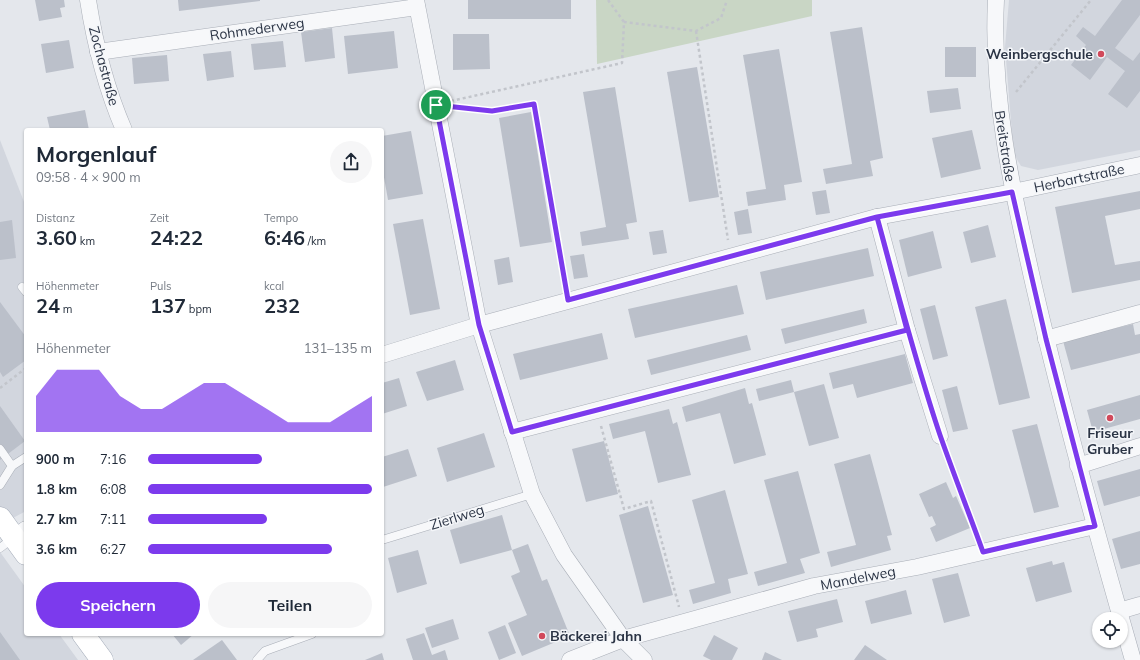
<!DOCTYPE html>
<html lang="de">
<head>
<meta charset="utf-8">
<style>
  body { margin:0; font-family:Mulish,sans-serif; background:#f6f6f7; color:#1f2937; height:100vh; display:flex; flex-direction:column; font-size:15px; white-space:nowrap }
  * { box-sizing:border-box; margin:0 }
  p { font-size:13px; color:#747a83 }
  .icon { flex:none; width:22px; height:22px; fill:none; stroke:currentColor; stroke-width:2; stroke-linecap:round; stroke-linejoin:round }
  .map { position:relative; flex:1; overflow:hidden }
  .drawer { position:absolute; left:24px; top:128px; width:360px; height:508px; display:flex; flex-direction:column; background:#fff; border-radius:4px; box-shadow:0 1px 3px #0004 }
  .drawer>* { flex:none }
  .buttons { position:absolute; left:1092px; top:612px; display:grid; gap:8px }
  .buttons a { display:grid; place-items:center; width:36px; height:36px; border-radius:50%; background:#fff; box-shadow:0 1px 3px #0004; font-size:20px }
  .pin { position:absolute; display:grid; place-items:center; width:34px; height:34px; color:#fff; margin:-17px; border:2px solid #fff; border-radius:50%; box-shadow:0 1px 4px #0007 }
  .round { display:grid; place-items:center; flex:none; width:42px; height:42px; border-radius:21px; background:#f6f6f7 }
  .summary { display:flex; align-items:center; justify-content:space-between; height:68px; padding:0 12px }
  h1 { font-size:22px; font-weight:700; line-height:30px }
  .figures { display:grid; grid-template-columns:repeat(3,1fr); gap:6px; height:68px; padding:4px 12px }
  .figures div { display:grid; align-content:center }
  .figures b { font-size:20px; font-weight:700 }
  .figures small { font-size:11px; font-weight:400 }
  .figures p { font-size:11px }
  .chart { height:112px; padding:8px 12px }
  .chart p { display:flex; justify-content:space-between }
  .chart svg { width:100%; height:72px; margin-top:4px; fill:#7c3aed; opacity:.7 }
  .cta { display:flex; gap:8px; margin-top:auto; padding:8px 12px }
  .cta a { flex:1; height:46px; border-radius:24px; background:#7c3aed; color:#fff; font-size:16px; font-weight:700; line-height:46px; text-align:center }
  .cta a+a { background:#f6f6f7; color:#1f2937 }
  ul { padding:0 12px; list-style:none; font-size:13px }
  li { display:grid; grid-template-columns:64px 48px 1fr; align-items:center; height:30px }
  li i { height:10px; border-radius:5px; background:#7c3aed }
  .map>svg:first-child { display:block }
  .built { fill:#d2d6de }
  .green { fill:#c9d6c5 }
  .building { fill:#bbc0ca }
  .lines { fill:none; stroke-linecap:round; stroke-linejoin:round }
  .lane-casing { stroke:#a9aeb7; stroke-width:9 }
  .street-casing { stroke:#a9aeb7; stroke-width:17 }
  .primary-casing { stroke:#a3abb8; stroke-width:23 }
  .path { stroke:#c2c5cb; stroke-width:2.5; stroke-dasharray:3 3; stroke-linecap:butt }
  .lane { stroke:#f7f8fa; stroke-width:8 }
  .street { stroke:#f7f8fa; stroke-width:16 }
  .primary { stroke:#fff; stroke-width:22 }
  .route-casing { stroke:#fff; stroke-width:8 }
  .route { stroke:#7c3aed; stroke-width:5 }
  .poi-dot { fill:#d1495b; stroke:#f4f6f9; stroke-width:1.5 }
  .labels { text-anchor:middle; stroke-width:3; stroke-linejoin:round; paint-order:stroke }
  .street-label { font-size:14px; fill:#2b3445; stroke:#f4f6f9 }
  .poi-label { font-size:14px; font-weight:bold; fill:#2b3445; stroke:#f4f6f9; text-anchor:end }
</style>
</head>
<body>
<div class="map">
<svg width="1140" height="660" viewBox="0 0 1140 660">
  <rect width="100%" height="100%" fill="#e4e7ec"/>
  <g class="built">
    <polygon points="1009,0 1140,0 1140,150 1038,170 1021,166 1015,156 1012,134 1005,47"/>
    <polygon points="0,140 26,207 26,511 0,525"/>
    <polygon points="0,552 26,588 26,634 59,634 78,660 0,660"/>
  </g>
  <polygon class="green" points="596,0 812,0 812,16 597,64"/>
  <g class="building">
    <polygon points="35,0 64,0 65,7 60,8 62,17 39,21"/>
    <polygon points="178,0 260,0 260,1 179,11"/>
    <rect x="468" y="0" width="103" height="19"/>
    <polygon points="1122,0 1140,0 1140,15 1115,48 1133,61 1140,52 1140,91 1127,108 1108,94 1125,71 1107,57 1090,80 1071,65 1086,45 1076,36 1083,27 1095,36"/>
    <polygon points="862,27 883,158 870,161 873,176 826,184 823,169 852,164 830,32"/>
    <polygon points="332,28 335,58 305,62 301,32"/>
    <polygon points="394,31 398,68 348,74 344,36"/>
    <polygon points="453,34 489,34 490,69 453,70"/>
    <polygon points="69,40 74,68 46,73 41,44"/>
    <polygon points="283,41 286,67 254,70 251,44"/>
    <rect x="945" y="47" width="31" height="30"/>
    <polygon points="779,49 802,182 784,185 786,200 748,206 746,192 766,189 743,55"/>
    <polygon points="231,51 234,77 207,81 203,54"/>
    <polygon points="167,55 169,81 134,84 132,58"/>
    <polygon points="697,67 719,197 689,202 667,72"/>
    <polygon points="615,87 637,222 626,224 629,239 582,246 580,232 606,227 583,92"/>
    <polygon points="958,88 961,109 930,113 927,91"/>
    <polygon points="85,110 89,130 50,130 47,117"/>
    <polygon points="531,112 552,242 520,247 499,118"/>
    <polygon points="972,130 981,169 941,178 932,138"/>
    <polygon points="411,131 423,194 388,200 382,166 382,136"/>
    <polygon points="826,190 830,213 816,215 812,192"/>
    <polygon points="1140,191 1140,209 1105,216 1115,265 1140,261 1140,280 1072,293 1055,207"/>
    <polygon points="748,209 752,233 738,235 734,212"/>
    <polygon points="423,219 440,309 410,315 393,224"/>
    <polygon points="12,220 16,258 0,260 0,222"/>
    <polygon points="988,225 996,257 971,263 963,232"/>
    <polygon points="663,230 667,253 653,255 649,232"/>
    <polygon points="933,231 942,268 908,277 899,240"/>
    <polygon points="868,248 874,276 766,300 760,272"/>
    <polygon points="584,254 588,277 574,279 570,256"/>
    <polygon points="509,257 513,282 498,285 494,260"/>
    <polygon points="737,285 744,314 635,338 628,309"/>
    <polygon points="1006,299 1030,398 999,405 975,307"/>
    <polygon points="0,302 26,337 26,360 3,377 0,372"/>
    <polygon points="935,305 948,356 933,360 920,309"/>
    <polygon points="864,309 867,323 785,344 781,329"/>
    <polygon points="1133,324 1135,335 1140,334 1140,353 1071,370 1063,341"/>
    <polygon points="602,333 608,359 520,380 513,354"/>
    <polygon points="747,335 751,350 651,375 647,360"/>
    <polygon points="905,354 913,383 857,398 853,384 833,389 829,373"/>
    <polygon points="455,360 464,390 427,401 416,372"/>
    <polygon points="399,378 407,406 382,414 382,383"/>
    <polygon points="791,380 794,392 759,401 756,389"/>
    <polygon points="824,384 839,438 809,446 794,392"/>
    <polygon points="957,386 968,429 953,432 942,390"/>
    <polygon points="745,388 749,404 752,403 766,455 734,464 720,413 686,422 682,407"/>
    <polygon points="1140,395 1140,419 1093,432 1087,410"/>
    <polygon points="0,406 25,441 0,460"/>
    <polygon points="669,409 673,424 677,422 691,475 658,483 645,431 613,439 609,424"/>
    <polygon points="1037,424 1059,507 1034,513 1012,430"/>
    <polygon points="484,433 495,467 447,482 437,448"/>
    <polygon points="604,441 618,494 586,502 572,449"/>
    <polygon points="408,449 417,476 383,487 382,457"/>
    <polygon points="870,454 892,535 887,536 891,550 831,567 827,552 856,545 834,464"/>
    <polygon points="1140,469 1140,496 1104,506 1097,481"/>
    <polygon points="798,471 820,553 800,559 805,573 758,586 754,572 787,563 764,480"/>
    <polygon points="946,482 953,498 956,496 970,528 936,542 930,528 936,525 932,516 929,517 919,494"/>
    <polygon points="725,490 748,574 728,579 731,593 693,604 689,590 715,583 692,500"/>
    <polygon points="648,506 673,595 643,603 619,515"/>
    <polygon points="502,515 512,550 460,564 450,530"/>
    <polygon points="1140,531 1140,564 1121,569 1112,539"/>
    <polygon points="528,544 542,581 547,579 570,636 522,656 508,623 527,615 511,576 520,572 512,550"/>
    <polygon points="418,550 427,584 397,593 388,558"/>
    <polygon points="1052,561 1053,565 1064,562 1072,592 1036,602 1026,568"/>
    <polygon points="958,573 970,616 944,623 932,579"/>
    <polygon points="906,590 912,614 871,624 865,601"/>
    <polygon points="837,599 843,622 816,629 818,637 797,642 788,611"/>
    <polygon points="453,619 459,639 432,648 425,628"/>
    <polygon points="505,625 516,653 499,660 488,632"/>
    <polygon points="0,632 20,660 0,660"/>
    <polygon points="424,633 432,655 445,650 448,660 413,660 406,639"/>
    <polygon points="172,634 194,634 181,645"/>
    <polygon points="714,635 738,648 732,660 711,660 703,656"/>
    <polygon points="222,640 237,660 193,660"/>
    <polygon points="865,645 887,660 854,660"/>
    <polygon points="765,652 782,660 762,660"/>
    <polygon points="382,653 384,660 365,660"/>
  </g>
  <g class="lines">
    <defs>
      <g id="lane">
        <polyline points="22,287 26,292"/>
        <polyline points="0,449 12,466 0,485"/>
        <polyline points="12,466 26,457"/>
        <polyline points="382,540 532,494"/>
        <polyline points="0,548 13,538"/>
        <polyline points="257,660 265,651 312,634"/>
      </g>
      <g id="street">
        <path d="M 88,0 C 95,45 106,88 124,130"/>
        <polyline points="416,0 479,325 532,494 564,555 623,639 644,660"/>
        <path d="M 996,0 C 991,96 1012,189 1033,282 C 1062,409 1097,535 1133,660"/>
        <polyline points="98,52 417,7"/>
        <polyline points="907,330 940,436"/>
        <polyline points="1046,339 1140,313"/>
        <polyline points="382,355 479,325 877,217 1013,192 1140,165"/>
        <polyline points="512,432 907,330 877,217"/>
        <polyline points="1078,466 1140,446"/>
        <polyline points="14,538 26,529"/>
        <polyline points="1119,611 1140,605"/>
        <polyline points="570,660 623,639 814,586 917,567 1095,526"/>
      </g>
      <g id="primary">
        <polyline points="0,518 26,554"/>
        <polyline points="83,634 102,660"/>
      </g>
    </defs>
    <use href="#lane" class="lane-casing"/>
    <use href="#street" class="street-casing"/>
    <use href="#primary" class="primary-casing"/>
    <g class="path">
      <polyline points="608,0 624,22"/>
      <polyline points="696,31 728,240"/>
      <polyline points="1016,92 1091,0"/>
      <polyline points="451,101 622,63 624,22 696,31 721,18 727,0"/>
      <polyline points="454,107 492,111 534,104 566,285"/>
      <polyline points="0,388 26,368"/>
      <polyline points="601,426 624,509 651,501 679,607"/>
      <polyline points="946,451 978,536"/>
    </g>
    <use href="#lane" class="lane"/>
    <use href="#street" class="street"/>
    <use href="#primary" class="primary"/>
  </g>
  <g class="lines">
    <defs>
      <path id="route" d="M 436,105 L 479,325 L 512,432 L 907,330 L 877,217 L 1012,192 L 1046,339 L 1095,526 L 983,552 C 969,513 954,475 940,435 C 916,364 897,290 877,217 L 568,300 L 534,104 L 492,111 L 436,105"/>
    </defs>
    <use href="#route" class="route-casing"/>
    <use href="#route" class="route"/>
  </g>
  <g class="poi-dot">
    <circle cx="1101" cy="54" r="4"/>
    <circle cx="1110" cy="418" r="4"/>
    <circle cx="542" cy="636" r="4"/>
  </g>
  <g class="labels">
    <g class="street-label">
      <text transform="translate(257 29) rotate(-8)" y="5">Rohmederweg</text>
      <text transform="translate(104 66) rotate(75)" y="5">Zochastraße</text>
      <text transform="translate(1005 146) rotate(81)" y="5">Breitstraße</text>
      <text transform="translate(1079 178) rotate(-12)" y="5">Herbartstraße</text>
      <text transform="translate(457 517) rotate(-17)" y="5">Zierlweg</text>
      <text transform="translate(858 578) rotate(-11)" y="5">Mandelweg</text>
    </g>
    <g class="poi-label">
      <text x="1093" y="59">Weinbergschule</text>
      <text x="1110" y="438" text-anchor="middle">Friseur<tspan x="1110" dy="16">Gruber</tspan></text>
      <text x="550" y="641" text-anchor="start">Bäckerei Jahn</text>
    </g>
  </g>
</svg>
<div class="buttons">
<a><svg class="icon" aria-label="locate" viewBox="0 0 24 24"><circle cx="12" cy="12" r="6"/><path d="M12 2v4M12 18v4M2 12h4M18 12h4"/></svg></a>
</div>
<div class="pin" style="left:436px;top:105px;background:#1e9e55"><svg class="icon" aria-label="arrive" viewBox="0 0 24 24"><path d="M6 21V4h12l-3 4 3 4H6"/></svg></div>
<section class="drawer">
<div class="summary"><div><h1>Morgenlauf</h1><p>09:58 · 4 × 900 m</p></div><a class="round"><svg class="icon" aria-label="share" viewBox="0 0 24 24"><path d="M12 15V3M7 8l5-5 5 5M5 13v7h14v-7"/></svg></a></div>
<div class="figures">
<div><p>Distanz</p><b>3.60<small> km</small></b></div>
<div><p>Zeit</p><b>24:22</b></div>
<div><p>Tempo</p><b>6:46<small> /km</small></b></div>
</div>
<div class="figures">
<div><p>Höhenmeter</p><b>24<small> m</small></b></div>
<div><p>Puls</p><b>137<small> bpm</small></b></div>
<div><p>kcal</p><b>232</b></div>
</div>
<div class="chart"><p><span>Höhenmeter</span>131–135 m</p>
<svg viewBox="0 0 160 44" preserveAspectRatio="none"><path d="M0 44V22L10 6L20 6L30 6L40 22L50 30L60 30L70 22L80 14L90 14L100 22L110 30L120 38L130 38L140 38L150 30L160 22V44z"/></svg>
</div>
<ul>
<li><b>900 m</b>7:16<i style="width:51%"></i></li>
<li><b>1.8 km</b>6:08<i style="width:100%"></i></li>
<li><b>2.7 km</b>7:11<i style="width:53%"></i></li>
<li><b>3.6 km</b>6:27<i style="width:82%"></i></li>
</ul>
<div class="cta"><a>Speichern</a><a>Teilen</a></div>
</section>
</div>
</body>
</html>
